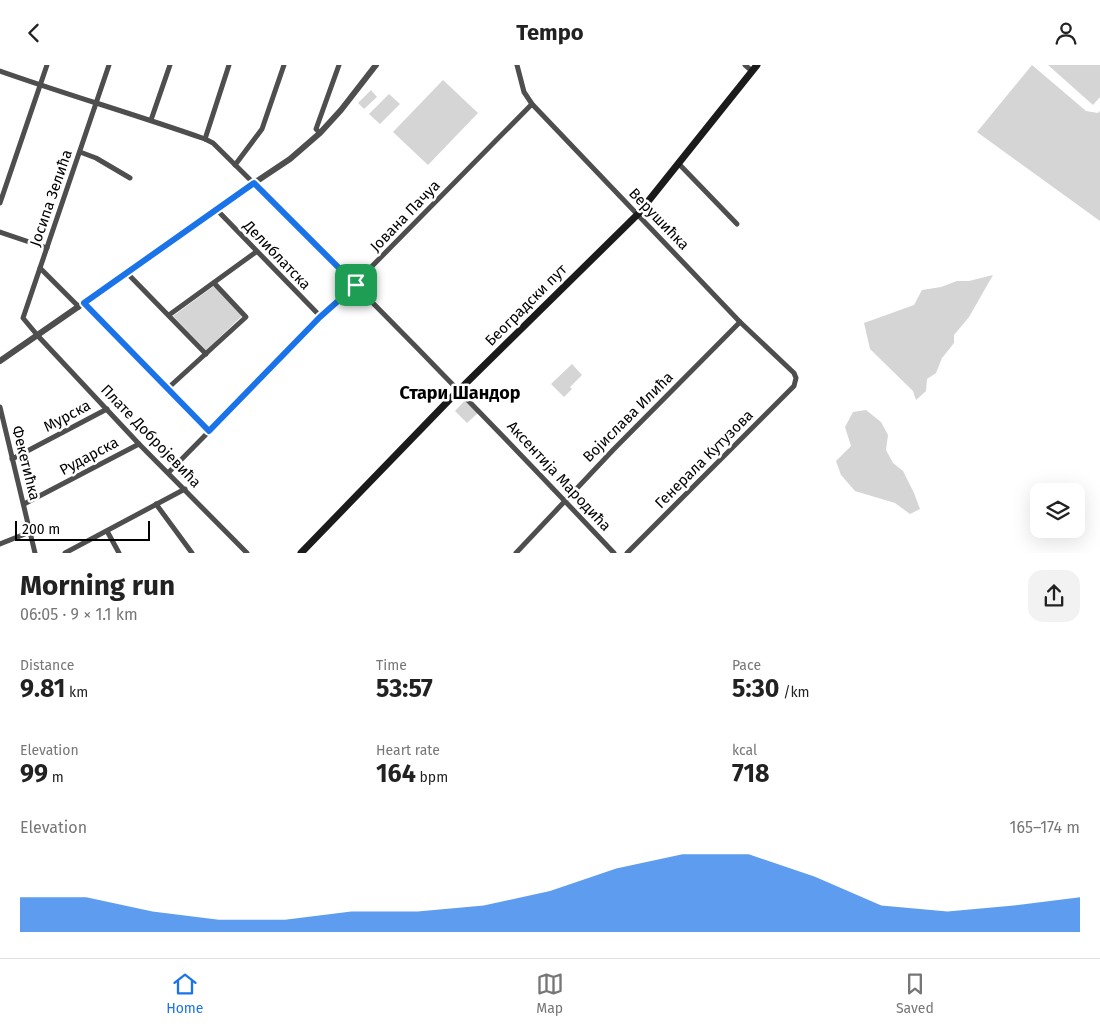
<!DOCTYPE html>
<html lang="en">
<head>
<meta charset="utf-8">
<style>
  body { margin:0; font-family:"Fira Sans",sans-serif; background:#f2f2f2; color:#222; height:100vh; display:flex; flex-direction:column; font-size:19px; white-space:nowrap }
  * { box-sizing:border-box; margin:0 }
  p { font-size:16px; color:#767676 }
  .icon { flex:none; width:28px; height:28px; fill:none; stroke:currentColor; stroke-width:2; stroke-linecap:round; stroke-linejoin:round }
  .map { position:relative; height:488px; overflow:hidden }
  .side { display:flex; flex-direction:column; background:#fff; flex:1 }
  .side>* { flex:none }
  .fabs { position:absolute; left:1030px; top:418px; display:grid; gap:10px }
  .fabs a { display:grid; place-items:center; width:55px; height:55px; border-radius:10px; background:#fff; box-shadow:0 5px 20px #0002; font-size:25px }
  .scale { position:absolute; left:15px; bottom:12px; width:135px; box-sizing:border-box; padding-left:5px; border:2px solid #000; border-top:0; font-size:14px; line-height:18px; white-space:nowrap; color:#000; -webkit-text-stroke:4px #fff; paint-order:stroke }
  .pin { position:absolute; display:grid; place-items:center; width:42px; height:42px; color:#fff; margin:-21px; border-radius:10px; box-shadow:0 2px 8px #0006 }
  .round { display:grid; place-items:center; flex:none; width:52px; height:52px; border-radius:15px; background:#f2f2f2 }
  .headline { display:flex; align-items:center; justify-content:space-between; height:85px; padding:0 20px }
  h1 { font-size:28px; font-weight:700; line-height:38px }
  .stats { display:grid; grid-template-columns:repeat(3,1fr); gap:8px; height:85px; padding:5px 20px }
  .stats div { display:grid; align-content:center }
  .stats b { font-size:25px; font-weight:700 }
  .stats small { font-size:14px; font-weight:400 }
  .stats p { font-size:14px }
  .chart { height:140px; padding:10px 20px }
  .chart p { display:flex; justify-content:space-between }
  .chart svg { width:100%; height:90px; margin-top:5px; fill:#1a73e8; opacity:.7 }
  header { display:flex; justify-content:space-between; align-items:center; height:65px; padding:0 20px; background:#fff; font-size:22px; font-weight:700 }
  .dock { display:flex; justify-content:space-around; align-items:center; height:70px; border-top:1px solid #e0e0e0; background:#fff; font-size:14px; color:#767676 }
  .dock a { display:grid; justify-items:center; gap:2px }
  .dock .on { color:#1a73e8 }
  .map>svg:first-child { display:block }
  .green { fill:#d5d5d5 }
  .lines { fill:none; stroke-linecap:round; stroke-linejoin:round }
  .minor { stroke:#4e4e4e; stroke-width:5 }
  .tertiary { stroke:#4e4e4e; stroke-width:6 }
  .secondary { stroke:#1b1b1b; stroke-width:7 }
  .route-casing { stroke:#fff; stroke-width:10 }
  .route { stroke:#1a73e8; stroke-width:6 }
  .labels { text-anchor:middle; stroke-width:5; stroke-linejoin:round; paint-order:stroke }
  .street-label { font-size:15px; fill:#000; stroke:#fff }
  .quarter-label { font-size:18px; font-weight:bold; fill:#000; stroke:#fff }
</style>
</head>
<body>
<header><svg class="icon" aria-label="back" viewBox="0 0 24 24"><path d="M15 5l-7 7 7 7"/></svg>Tempo<svg class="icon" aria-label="person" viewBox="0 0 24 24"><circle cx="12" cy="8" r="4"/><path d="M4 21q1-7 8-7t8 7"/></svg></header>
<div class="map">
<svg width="1100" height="488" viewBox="0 0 1100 488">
  <rect width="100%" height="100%" fill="#fff"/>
  <g class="green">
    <polygon points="1032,0 1086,46 1098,48 1100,46 1100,156 977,67"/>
    <polygon points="1048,0 1100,0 1100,32 1093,40"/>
    <polygon points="443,15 478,48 428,100 393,67"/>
    <polygon points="371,25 377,32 364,44 358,38"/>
    <polygon points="389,29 400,39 380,59 369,49"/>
    <polygon points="993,210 969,252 954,270 954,278 942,293 936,308 927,314 926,326 916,335 913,326 870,284 864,258 914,240 922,225 941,222 957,216 969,216"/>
    <polygon points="214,221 242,251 206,285 173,251"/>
    <polygon points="572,299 582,310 570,322 572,324 564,332 551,319"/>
    <polygon points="466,334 479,347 467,358 455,346"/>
    <polygon points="866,345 881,357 888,370 886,385 893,398 903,406 914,428 920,444 910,449 895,438 855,426 841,410 836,396 851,381 845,362 853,347"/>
  </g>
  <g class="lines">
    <g class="minor">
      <polyline points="109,0 23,253 38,271 139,379 247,488"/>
      <polyline points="517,0 524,27 532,39 740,257 794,308 796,313 794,321 627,488"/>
      <polyline points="745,0 752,6"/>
      <path d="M 0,6 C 68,30 137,50 205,74 L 213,78 C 349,212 483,349 614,488"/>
      <polyline points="151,55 170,0"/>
      <polyline points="320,68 316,64 339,0"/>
      <polyline points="205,74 229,0"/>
      <polyline points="80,87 96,93 130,113"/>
      <polyline points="679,99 737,159"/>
      <polyline points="235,100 262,64 284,0"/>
      <polyline points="0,138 47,0"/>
      <polyline points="217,145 321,252"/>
      <polyline points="0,167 47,183"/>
      <polyline points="40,203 79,242"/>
      <polyline points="127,208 206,289"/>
      <polyline points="84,238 209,366"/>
      <polyline points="169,250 256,187"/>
      <polyline points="167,324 246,252 214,218"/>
      <polyline points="0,342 35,488"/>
      <polyline points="12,394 107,344"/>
      <polyline points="169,407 532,39"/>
      <polyline points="24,439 139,379"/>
      <polyline points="156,439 192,488"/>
      <polyline points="107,466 119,488"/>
      <polyline points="0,479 30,467"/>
      <polyline points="65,488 185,424"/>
      <polyline points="516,488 614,384 740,257"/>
    </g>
    <polyline class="tertiary" points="0,296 127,208 254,118 290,94 320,68 341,45 376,0"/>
    <polyline class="secondary" points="301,488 453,331 638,149 757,0"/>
  </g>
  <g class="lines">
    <defs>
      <polygon id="route" points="254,118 356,220 320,252 209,366 84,238"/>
    </defs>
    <use href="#route" class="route-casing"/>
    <use href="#route" class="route"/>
  </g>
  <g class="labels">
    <g class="street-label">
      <text transform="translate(51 133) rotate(-71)" y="5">Јосипа Зелића</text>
      <text transform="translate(405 151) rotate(-46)" y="5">Јована Пачуа</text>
      <text transform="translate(659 154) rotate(46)" y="5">Верушићка</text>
      <text transform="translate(277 190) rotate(46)" y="5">Делиблатска</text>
      <text transform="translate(526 240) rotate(-45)" y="5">Београдски пут</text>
      <text transform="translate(67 351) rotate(-28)" y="5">Мурска</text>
      <text transform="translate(628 352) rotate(-45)" y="5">Војислава Илића</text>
      <text transform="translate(151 371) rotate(46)" y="5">Плате Добројевића</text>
      <text transform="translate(89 391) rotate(-28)" y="5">Рударска</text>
      <text transform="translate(704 394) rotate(-45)" y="5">Генерала Кутузова</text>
      <text transform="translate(26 398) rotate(76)" y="5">Фекетићка</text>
      <text transform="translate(559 411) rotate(47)" y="5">Аксентија Мародића</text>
    </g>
    <g class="quarter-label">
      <text x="460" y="334">Стари Шандор</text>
    </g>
  </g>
</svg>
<div class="fabs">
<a><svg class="icon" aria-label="layers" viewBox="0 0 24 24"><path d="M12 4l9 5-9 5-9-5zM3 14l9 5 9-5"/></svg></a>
</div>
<div class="scale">200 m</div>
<div class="pin" style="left:356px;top:220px;background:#1e9e55"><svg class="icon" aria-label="arrive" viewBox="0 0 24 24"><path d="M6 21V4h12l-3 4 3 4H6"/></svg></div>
</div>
<section class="side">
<div class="headline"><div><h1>Morning run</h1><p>06:05 · 9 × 1.1 km</p></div><a class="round"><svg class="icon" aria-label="share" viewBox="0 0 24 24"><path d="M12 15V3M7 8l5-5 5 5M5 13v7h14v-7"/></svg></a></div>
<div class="stats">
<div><p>Distance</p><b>9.81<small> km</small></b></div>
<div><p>Time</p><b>53:57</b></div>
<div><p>Pace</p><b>5:30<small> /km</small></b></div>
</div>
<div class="stats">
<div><p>Elevation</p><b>99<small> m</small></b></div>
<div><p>Heart rate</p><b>164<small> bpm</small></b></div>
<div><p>kcal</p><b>718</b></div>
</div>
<div class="chart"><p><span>Elevation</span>165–174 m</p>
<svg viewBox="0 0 160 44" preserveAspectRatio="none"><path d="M0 44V27L10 27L20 34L30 38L40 38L50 34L60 34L70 31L80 24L90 13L100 6L110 6L120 17L130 31L140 34L150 31L160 27V44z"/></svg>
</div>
</section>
<nav class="dock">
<a class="on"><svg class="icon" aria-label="home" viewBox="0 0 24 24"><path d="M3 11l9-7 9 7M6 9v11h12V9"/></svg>Home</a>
<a><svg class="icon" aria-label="map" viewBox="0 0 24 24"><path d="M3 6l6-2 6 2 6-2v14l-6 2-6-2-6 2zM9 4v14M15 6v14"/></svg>Map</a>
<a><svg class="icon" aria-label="saved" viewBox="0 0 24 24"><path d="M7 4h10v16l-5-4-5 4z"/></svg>Saved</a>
</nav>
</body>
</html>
